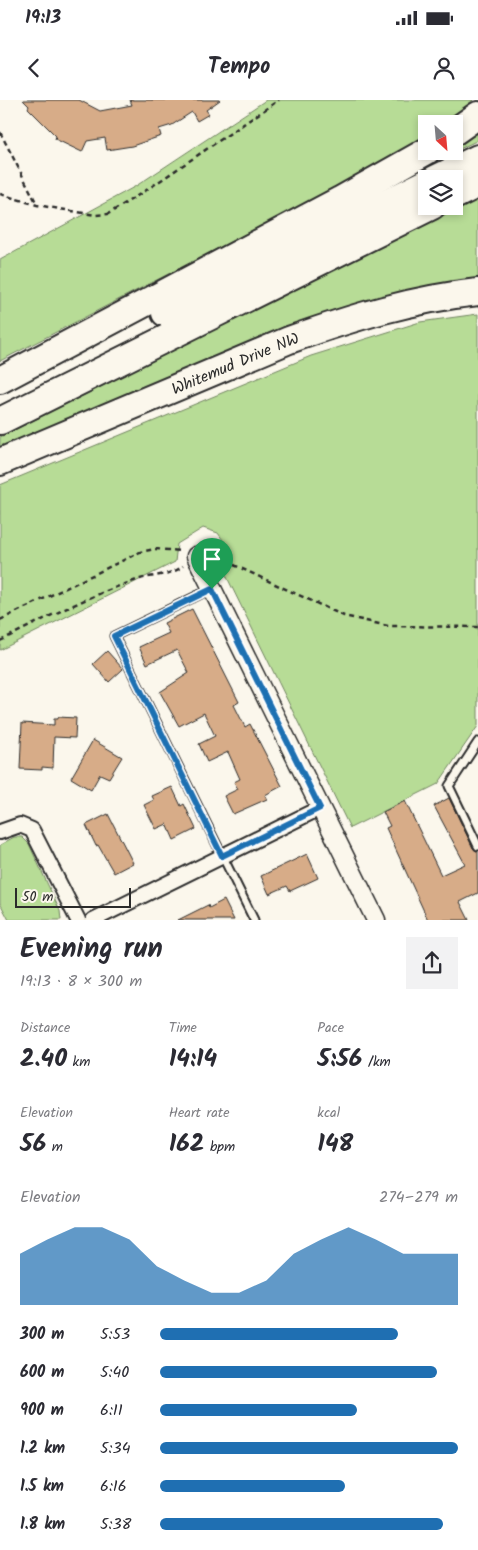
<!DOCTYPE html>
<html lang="en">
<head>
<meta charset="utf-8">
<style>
  body { margin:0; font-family:Kalam,sans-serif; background:#f2f2f3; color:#2b2b33; height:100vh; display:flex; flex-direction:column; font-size:19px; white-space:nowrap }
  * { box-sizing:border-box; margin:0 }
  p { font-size:16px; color:#7c7c81 }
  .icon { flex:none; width:28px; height:28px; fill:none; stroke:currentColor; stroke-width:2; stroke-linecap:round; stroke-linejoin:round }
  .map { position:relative; height:820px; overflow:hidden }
  .side { display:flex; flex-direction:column; background:#fff; flex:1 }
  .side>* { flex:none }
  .needle { width:32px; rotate:154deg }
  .tools { position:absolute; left:418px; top:15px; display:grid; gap:10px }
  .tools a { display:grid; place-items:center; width:45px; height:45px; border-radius:0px; background:#fff; box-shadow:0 2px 8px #0003; font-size:25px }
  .scale { position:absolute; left:15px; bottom:12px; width:116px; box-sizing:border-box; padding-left:5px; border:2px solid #2b2b2b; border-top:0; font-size:14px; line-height:18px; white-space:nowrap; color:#2b2b2b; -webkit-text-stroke:4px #fbf7ec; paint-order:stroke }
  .pin { position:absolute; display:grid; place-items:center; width:42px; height:42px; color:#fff; margin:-51px -21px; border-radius:50% 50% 50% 0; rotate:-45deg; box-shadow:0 0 5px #0007 }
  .pin .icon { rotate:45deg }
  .round { display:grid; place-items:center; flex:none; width:52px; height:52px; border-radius:0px; background:#f2f2f3 }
  .overview { display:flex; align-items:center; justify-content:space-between; height:85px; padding:0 20px }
  h1 { font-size:28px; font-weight:600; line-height:38px }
  .stats { display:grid; grid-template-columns:repeat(3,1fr); gap:8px; height:85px; padding:5px 20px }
  .stats div { display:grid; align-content:center }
  .stats b { font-size:25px; font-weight:600 }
  .stats small { font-size:14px; font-weight:400 }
  .stats p { font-size:14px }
  .chart { height:140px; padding:10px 20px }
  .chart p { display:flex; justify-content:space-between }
  .chart svg { width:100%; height:90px; margin-top:5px; fill:#1f6fb2; opacity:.7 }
  ul { padding:0 20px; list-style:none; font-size:16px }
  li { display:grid; grid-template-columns:80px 60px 1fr; align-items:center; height:38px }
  li i { height:12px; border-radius:6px; background:#1f6fb2 }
  .status { display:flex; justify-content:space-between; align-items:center; height:35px; padding:0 25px; background:#fff; direction:ltr }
  .status svg { height:14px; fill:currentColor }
  header { display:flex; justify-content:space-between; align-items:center; height:65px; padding:0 20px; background:#fff; font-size:22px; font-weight:600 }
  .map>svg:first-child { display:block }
  .green { fill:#b7dc96; stroke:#718460 }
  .building { fill:#d7ac88; stroke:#2b2b2b }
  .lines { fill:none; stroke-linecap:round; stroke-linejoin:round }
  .service-casing { stroke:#2b2b2b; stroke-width:11 }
  .minor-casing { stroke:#2b2b2b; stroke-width:18 }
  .tertiary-casing { stroke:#2b2b2b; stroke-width:21 }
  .motorway-casing { stroke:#2b2b2b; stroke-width:30 }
  .path { stroke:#2b2b2b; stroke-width:2.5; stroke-dasharray:5 4; stroke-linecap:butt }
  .service { stroke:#fbf7ec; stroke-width:7 }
  .minor { stroke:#fbf7ec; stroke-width:14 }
  .tertiary { stroke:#fbf7ec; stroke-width:18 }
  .motorway { stroke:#fbf7ec; stroke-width:26 }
  .route-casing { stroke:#fff; stroke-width:10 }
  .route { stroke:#1f6fb2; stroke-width:6 }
  .labels { text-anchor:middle; stroke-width:4; stroke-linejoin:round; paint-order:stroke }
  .street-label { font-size:16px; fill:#2b2b2b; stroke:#fbf7ec }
</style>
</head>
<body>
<div class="status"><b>19:13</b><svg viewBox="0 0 49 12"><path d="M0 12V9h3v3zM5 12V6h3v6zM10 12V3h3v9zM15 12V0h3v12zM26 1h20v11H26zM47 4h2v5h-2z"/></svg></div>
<header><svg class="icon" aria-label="back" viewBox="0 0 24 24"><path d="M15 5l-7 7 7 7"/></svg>Tempo<svg class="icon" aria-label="person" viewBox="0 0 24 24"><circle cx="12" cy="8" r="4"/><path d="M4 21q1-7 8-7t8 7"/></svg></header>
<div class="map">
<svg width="478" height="820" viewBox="0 0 478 820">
  <rect width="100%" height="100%" fill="#fbf7ec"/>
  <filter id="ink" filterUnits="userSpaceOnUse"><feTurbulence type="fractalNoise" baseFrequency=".02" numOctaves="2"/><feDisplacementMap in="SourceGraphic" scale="10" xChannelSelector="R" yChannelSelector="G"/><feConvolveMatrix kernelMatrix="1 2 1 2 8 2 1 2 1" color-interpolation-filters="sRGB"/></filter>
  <g filter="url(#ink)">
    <g class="green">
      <polygon points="266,0 473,0 445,24 426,24 426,36 350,80 0,261 0,160 136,86"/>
      <polygon points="478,25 478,40 431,63 430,60 442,51 454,51 454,43"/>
      <path d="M 478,98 L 478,180 C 386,188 302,224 218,258 C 145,288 73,318 0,347 L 0,337 Z"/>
      <polygon points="478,214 478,626 438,684 350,728 224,471 232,453 218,433 203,428 177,444 175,462 0,550 0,385 311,256 420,222"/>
      <polygon points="14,737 22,737 29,744 60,811 61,820 9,820 0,803 0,745"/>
    </g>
    <g class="building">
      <polygon points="23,0 79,0 100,11 132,5 130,0 220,0 206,10 209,14 197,21 192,12 172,25 159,29 161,36 132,46 107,50 105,38 87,41 82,52 55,39 56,36 28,8 29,6"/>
      <polygon points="192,509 239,602 234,605 245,627 250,624 282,686 265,695 267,699 233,714 224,696 238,689 234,682 240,679 228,652 207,662 199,644 215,636 204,613 179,626 160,592 189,573 177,550 147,564 139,547 169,533 164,523"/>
      <polygon points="107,551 123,569 109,582 93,564"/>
      <polygon points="58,617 76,618 75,638 54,637 53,668 42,667 42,670 20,669 22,623 54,625 54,619 58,619"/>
      <polygon points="93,640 122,657 109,678 100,674 91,690 71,678"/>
      <polygon points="172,687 181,706 184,704 196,729 174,740 167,724 156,729 144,705 154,700 152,696"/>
      <polygon points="449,698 473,748 478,752 478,793 460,802 469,820 428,820 386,728 390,726 383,712 405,701 441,775 465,764 434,706"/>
      <polygon points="108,714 133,763 114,773 98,745 96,746 86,725"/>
      <polygon points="307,754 318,778 290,791 287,786 269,794 261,776"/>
      <polygon points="224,800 234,820 178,820 208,805 209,808"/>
    </g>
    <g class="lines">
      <defs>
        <g id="service">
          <polyline points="211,489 114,536 254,820"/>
          <polyline points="478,642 449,686 478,746"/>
        </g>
        <g id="minor">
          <polyline points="0,732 20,725 32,730 78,820"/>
          <polyline points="93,820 320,708"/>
        </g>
        <polyline id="tertiary" points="196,456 376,820"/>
        <g id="motorway">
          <polyline points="454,32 478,15"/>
          <polyline points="435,79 478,58"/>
          <polyline points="454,96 478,84"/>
          <polyline points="165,213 426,83"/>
          <polyline points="0,280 340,100 427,51"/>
          <polyline points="0,321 432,106"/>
          <path id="s1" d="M 0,362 L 289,240 C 351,218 412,199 478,192"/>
        </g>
      </defs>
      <use href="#service" class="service-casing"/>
      <use href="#minor" class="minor-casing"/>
      <use href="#tertiary" class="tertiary-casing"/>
      <use href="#motorway" class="motorway-casing"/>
      <g class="path">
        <polyline points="0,32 37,104"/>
        <polyline points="0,94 37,105 95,115 108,114 145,91 279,0"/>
        <polyline points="216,461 234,465 344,516 388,526 478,527"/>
        <polyline points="0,520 140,452 155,449 182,451"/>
        <path d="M 0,541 C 46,518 92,494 140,479 C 154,475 173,475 183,466"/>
      </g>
      <use href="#service" class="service"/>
      <use href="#minor" class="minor"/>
      <use href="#tertiary" class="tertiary"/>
      <use href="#motorway" class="motorway"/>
    </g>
  </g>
  <g class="lines" filter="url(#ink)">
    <defs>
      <polygon id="route" points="212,489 320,708 222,756 114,536"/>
    </defs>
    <use href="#route" class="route-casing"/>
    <use href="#route" class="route"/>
  </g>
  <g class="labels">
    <g class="street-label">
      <text dy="6" stroke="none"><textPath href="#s1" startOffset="255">Whitemud Drive NW</textPath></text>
    </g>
  </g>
</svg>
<div class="tools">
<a><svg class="needle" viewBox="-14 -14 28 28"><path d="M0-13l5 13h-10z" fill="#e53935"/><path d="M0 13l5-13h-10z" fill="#7c7c81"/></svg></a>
<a><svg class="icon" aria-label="layers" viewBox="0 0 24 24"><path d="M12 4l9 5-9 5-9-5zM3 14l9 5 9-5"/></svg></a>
</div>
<div class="scale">50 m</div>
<div class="pin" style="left:212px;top:489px;background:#1e9e55"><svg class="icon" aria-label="arrive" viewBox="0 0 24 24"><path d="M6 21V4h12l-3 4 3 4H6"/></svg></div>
</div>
<section class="side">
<div class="overview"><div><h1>Evening run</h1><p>19:13 · 8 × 300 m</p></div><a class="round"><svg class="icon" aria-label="share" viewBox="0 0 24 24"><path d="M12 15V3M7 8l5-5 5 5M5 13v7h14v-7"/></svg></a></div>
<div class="stats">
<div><p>Distance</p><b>2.40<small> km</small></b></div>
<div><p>Time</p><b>14:14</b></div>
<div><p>Pace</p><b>5:56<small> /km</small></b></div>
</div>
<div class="stats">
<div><p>Elevation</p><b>56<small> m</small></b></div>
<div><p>Heart rate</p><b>162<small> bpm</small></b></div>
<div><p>kcal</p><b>148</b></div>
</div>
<div class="chart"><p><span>Elevation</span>274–279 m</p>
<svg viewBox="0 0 160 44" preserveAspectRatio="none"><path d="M0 44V19L10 12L20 6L30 6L40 12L50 25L60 32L70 38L80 38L90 32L100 19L110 12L120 6L130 12L140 19L150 19L160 19V44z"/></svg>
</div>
<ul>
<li><b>300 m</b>5:53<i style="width:80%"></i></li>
<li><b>600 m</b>5:40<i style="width:93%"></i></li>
<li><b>900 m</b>6:11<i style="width:66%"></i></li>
<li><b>1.2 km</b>5:34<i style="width:100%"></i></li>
<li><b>1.5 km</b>6:16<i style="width:62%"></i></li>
<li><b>1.8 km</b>5:38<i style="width:95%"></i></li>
</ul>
</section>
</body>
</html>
